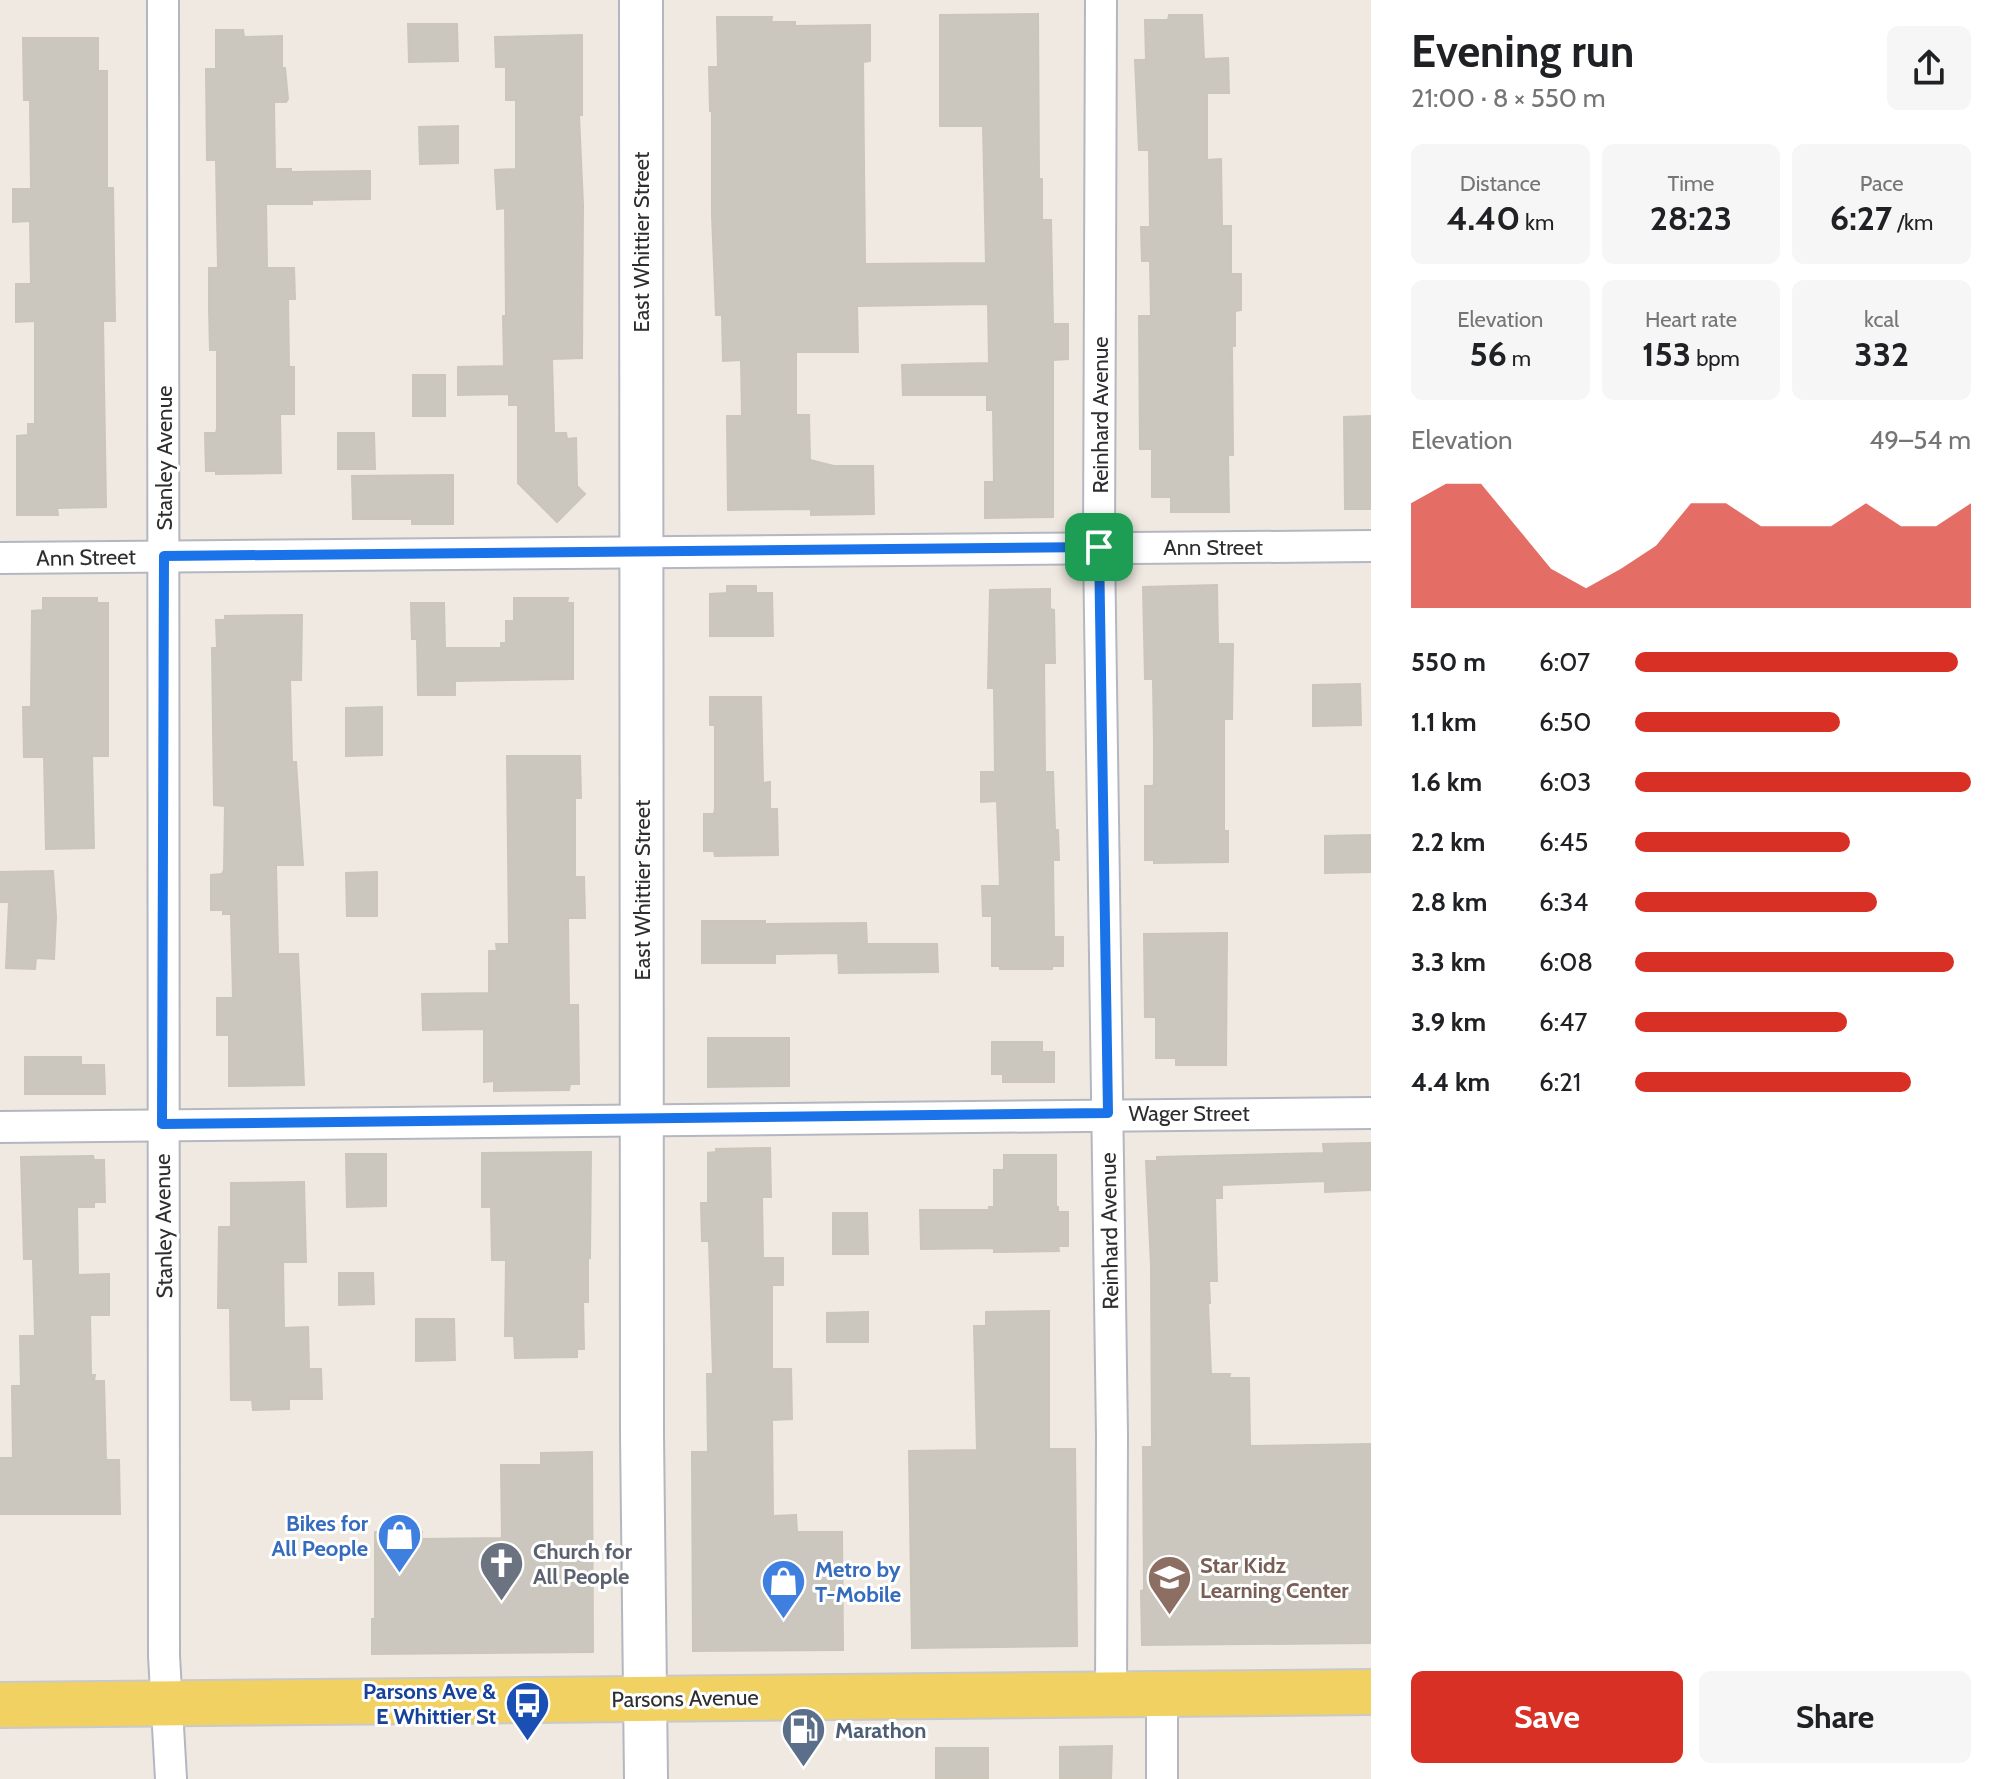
<!DOCTYPE html>
<html lang="en">
<head>
<meta charset="utf-8">
<style>
  body { margin:0; font-family:Cabin,sans-serif; background:#f6f6f6; color:#202124; height:100vh; display:flex; flex-direction:column; font-size:30px; white-space:nowrap }
  * { box-sizing:border-box; margin:0 }
  p { font-size:26px; color:#757577 }
  .icon { flex:none; width:44px; height:44px; fill:none; stroke:currentColor; stroke-width:2; stroke-linecap:round; stroke-linejoin:round }
  .map { position:relative; flex:1; overflow:hidden }
  .details { display:flex; flex-direction:column; background:#fff; width:640px }
  .details>* { flex:none }
  .pin { position:absolute; display:grid; place-items:center; width:68px; height:68px; color:#fff; margin:-34px; border-radius:16px; box-shadow:0 4px 12px #0006 }
  .round { display:grid; place-items:center; flex:none; width:84px; height:84px; border-radius:12px; background:#f6f6f6 }
  .head { display:flex; align-items:center; justify-content:space-between; height:136px; padding:0 40px }
  h1 { font-size:44px; font-weight:700; line-height:60px }
  .metrics { display:grid; grid-template-columns:repeat(3,1fr); gap:12px; height:136px; padding:8px 40px }
  .metrics div { display:grid; align-content:center; border-radius:12px; background:#f6f6f6; text-align:center }
  .metrics b { font-size:34px; font-weight:700 }
  .metrics small { font-size:22px; font-weight:400 }
  .metrics p { font-size:22px }
  .chart { height:224px; padding:16px 40px }
  .chart p { display:flex; justify-content:space-between }
  .chart svg { width:100%; height:144px; margin-top:8px; fill:#d93025; opacity:.7 }
  .button { display:flex; gap:16px; margin-top:auto; padding:16px 40px }
  .button a { flex:1; height:92px; border-radius:12px; background:#d93025; color:#fff; font-size:32px; font-weight:700; line-height:92px; text-align:center }
  .button a+a { background:#f6f6f6; color:#202124 }
  ul { padding:0 40px; list-style:none; font-size:26px }
  li { display:grid; grid-template-columns:128px 96px 1fr; align-items:center; height:60px }
  li i { height:20px; border-radius:10px; background:#d93025 }
  main { display:flex; flex:1; min-height:0 }
  .map>svg:first-child { display:block }
  .building { fill:#cbc7bf; stroke:#cbc5ba; stroke-width:2 }
  .lines { fill:none; stroke-linecap:round; stroke-linejoin:round }
  .street-casing { stroke:#b4b7c1; stroke-width:34 }
  .secondary-casing { stroke:#b4b7c1; stroke-width:46 }
  .primary-casing { stroke:#c9c9c9; stroke-width:48 }
  .street { stroke:#fff; stroke-width:30 }
  .secondary { stroke:#fff; stroke-width:42 }
  .primary { stroke:#f2d163; stroke-width:44 }
  .route-casing { stroke:#fff; stroke-width:16 }
  .route { stroke:#1a73e8; stroke-width:10 }
  .labels { text-anchor:middle; stroke-width:6; stroke-linejoin:round; paint-order:stroke }
  .street-label { font-size:22px; fill:#2e2e2e; stroke:#fff }
  .shop-label { font-size:22px; font-weight:bold; fill:#366cbe; stroke:#fff; text-anchor:end }
  .worship-label { font-size:22px; font-weight:bold; fill:#5b616d; stroke:#fff; text-anchor:start }
  .education-label { font-size:22px; font-weight:bold; fill:#785e54; stroke:#fff; text-anchor:start }
  .transit-label { font-size:22px; font-weight:bold; fill:#164399; stroke:#fff; text-anchor:end }
  .service-label { font-size:22px; font-weight:bold; fill:#4e5e75; stroke:#fff; text-anchor:start }
</style>
</head>
<body>
<main>
<div class="map">
<svg width="1371" height="1779" viewBox="0 0 1371 1779">
  <rect width="100%" height="100%" fill="#efe9e1"/>
  <g class="building">
    <polygon points="1038,14 1039,179 1042,179 1042,220 1051,220 1053,324 1068,324 1068,359 1053,360 1053,517 985,518 985,482 994,482 993,410 987,410 987,395 903,395 902,365 989,363 988,304 857,306 858,352 796,352 796,415 809,415 810,460 834,466 873,466 874,514 811,515 811,509 728,510 727,416 742,416 741,360 723,361 722,315 716,315 712,215 712,111 710,111 709,67 718,67 717,17 772,17 771,22 795,22 795,26 870,25 870,61 863,62 865,264 986,263 983,126 940,126 940,15"/>
    <polygon points="1169,15 1202,15 1204,59 1228,58 1229,93 1207,93 1207,160 1221,159 1222,226 1231,226 1231,274 1241,274 1241,310 1235,311 1235,346 1232,346 1233,455 1228,455 1229,512 1171,512 1171,497 1152,497 1152,449 1140,449 1139,316 1151,316 1150,261 1142,261 1141,227 1150,227 1149,150 1139,150 1135,60 1146,60 1145,20 1168,20"/>
    <polygon points="408,24 457,24 458,61 409,62"/>
    <polygon points="216,30 243,30 244,37 282,36 282,68 285,68 288,99 286,102 274,102 275,169 291,169 291,172 370,171 370,199 312,200 312,204 266,204 267,268 294,268 295,299 288,299 289,367 294,367 294,414 280,414 281,473 216,474 216,471 206,471 205,433 216,433 217,429 217,350 210,350 209,309 209,268 218,268 216,160 207,160 206,69 216,69"/>
    <polygon points="582,35 582,115 579,115 583,205 582,358 552,359 554,433 566,433 567,439 576,438 577,486 585,494 557,522 518,483 518,405 509,405 509,394 458,395 458,367 504,366 503,316 506,316 505,208 497,209 495,170 516,169 516,100 506,100 506,67 496,67 495,37"/>
    <polygon points="23,38 98,38 98,71 107,71 107,188 113,188 115,321 103,321 106,507 57,508 58,515 17,515 17,436 28,435 28,424 35,424 35,321 16,322 16,284 31,284 30,221 13,222 13,189 31,189 30,100 24,100"/>
    <polygon points="458,126 458,163 420,164 419,127"/>
    <rect x="413" y="375" width="32" height="41"/>
    <polygon points="1371,416 1371,509 1345,509 1344,417"/>
    <polygon points="338,433 374,433 375,469 338,469"/>
    <polygon points="453,475 453,524 412,524 412,519 353,519 352,476"/>
    <polygon points="1217,585 1218,644 1233,644 1232,719 1224,719 1224,831 1228,831 1228,862 1154,863 1154,860 1145,860 1145,786 1153,786 1154,783 1154,742 1153,679 1145,679 1143,587"/>
    <polygon points="727,586 756,586 756,593 772,593 773,636 710,636 710,594 727,593"/>
    <polygon points="1050,589 1050,609 1054,610 1055,663 1044,663 1045,772 1053,772 1055,830 1058,830 1059,860 1053,860 1054,937 1063,937 1063,966 1052,966 1052,969 1000,969 1000,966 992,966 992,916 983,916 982,886 1000,886 997,801 981,802 981,772 995,772 994,688 988,688 990,590"/>
    <polygon points="43,598 97,598 97,603 108,603 108,756 92,756 94,848 46,849 44,757 24,757 23,707 31,707 32,611 43,610"/>
    <polygon points="514,598 568,598 567,603 573,603 573,679 455,681 455,695 418,695 417,639 412,639 411,603 444,603 445,648 501,648 501,643 506,643 506,621 514,621"/>
    <polygon points="302,615 301,680 290,680 292,762 296,762 303,865 276,865 278,954 298,954 304,1085 229,1086 229,1035 217,1035 217,998 233,998 231,914 223,914 223,910 211,910 211,875 222,874 224,870 225,806 214,805 212,648 217,648 216,620 225,620 225,616"/>
    <polygon points="1360,684 1361,725 1313,726 1313,685"/>
    <polygon points="710,697 761,697 763,783 770,782 770,809 777,809 778,855 715,856 714,851 704,851 704,814 714,814 715,809 715,725 710,725"/>
    <polygon points="382,707 382,755 346,756 346,708"/>
    <polygon points="507,756 580,756 581,798 575,798 575,877 584,877 585,918 568,918 569,1005 578,1005 579,1084 570,1084 569,1090 494,1091 494,1081 484,1082 484,1029 423,1030 422,994 489,993 489,951 497,951 496,944 509,944"/>
    <polygon points="1371,835 1371,872 1325,873 1325,836"/>
    <polygon points="53,871 56,917 54,959 36,958 35,969 6,968 9,902 0,902 0,872"/>
    <polygon points="377,872 377,916 347,916 346,873"/>
    <polygon points="702,921 765,921 765,924 866,923 867,944 937,944 938,972 839,973 838,953 775,954 775,963 702,963"/>
    <polygon points="1227,933 1226,1065 1176,1065 1176,1058 1156,1058 1156,1017 1145,1017 1144,934"/>
    <polygon points="708,1038 789,1038 789,1086 708,1087"/>
    <polygon points="992,1042 1042,1042 1042,1052 1054,1052 1054,1082 1003,1082 1003,1074 992,1074"/>
    <polygon points="25,1057 81,1057 81,1065 104,1065 105,1094 25,1094"/>
    <polygon points="1371,1143 1371,1190 1325,1192 1325,1181 1222,1185 1222,1198 1215,1198 1217,1281 1209,1281 1210,1303 1208,1303 1211,1374 1230,1374 1229,1378 1249,1378 1250,1446 1371,1444 1371,1643 1142,1645 1141,1591 1144,1590 1143,1447 1152,1447 1151,1265 1146,1161 1157,1161 1157,1157 1324,1153 1323,1144"/>
    <polygon points="770,1148 771,1197 762,1197 763,1258 783,1258 783,1285 772,1285 772,1369 791,1369 792,1419 772,1420 773,1516 796,1515 797,1532 842,1532 843,1650 693,1651 692,1452 708,1452 707,1374 713,1374 709,1241 702,1241 701,1203 708,1203 708,1153 716,1152 716,1149"/>
    <polygon points="591,1152 590,1258 588,1258 588,1302 583,1302 584,1349 577,1349 577,1357 515,1358 514,1336 505,1336 506,1260 492,1260 491,1207 482,1207 482,1153"/>
    <polygon points="346,1154 386,1154 386,1206 347,1207"/>
    <polygon points="1004,1155 1056,1155 1056,1207 1058,1207 1058,1212 1068,1212 1068,1246 1058,1246 1059,1251 994,1252 994,1248 921,1249 920,1210 989,1210 989,1207 994,1207 994,1170 1004,1170"/>
    <polygon points="93,1156 94,1160 104,1160 105,1202 94,1202 94,1207 77,1207 78,1275 109,1274 109,1315 90,1315 91,1375 95,1375 94,1381 104,1381 106,1460 119,1460 120,1514 0,1514 0,1458 13,1458 12,1386 21,1386 20,1336 35,1336 33,1259 24,1259 21,1157"/>
    <polygon points="304,1182 306,1262 283,1262 284,1328 308,1327 309,1369 321,1369 322,1399 289,1399 289,1409 253,1410 252,1400 231,1400 230,1308 218,1308 219,1227 231,1227 231,1183"/>
    <polygon points="833,1213 867,1213 868,1254 833,1254"/>
    <polygon points="339,1273 373,1273 374,1304 339,1305"/>
    <polygon points="1049,1311 1049,1449 1075,1449 1077,1646 912,1648 909,1451 977,1450 974,1326 986,1326 986,1312"/>
    <polygon points="868,1312 868,1342 827,1342 827,1313"/>
    <polygon points="416,1319 454,1319 455,1360 416,1361"/>
    <polygon points="592,1452 593,1652 372,1654 372,1619 375,1619 375,1532 422,1532 422,1539 502,1538 501,1465 541,1465 541,1453"/>
    <polygon points="1112,1746 1111,1779 1060,1779 1060,1747"/>
    <rect x="936" y="1748" width="52" height="31"/>
  </g>
  <g class="lines">
    <defs>
      <g id="street">
        <polyline points="163,0 164,1656 171,1779"/>
        <polyline points="1101,0 1099,547 1112,1435 1111,1694"/>
        <polyline points="0,558 1371,546"/>
        <polyline points="0,1127 1371,1113"/>
        <polyline points="1162,1693 1162,1779"/>
      </g>
      <polyline id="secondary" points="641,0 642,1434 646,1779"/>
      <polyline id="primary" points="0,1705 1371,1692"/>
    </defs>
    <use href="#street" class="street-casing"/>
    <use href="#secondary" class="secondary-casing"/>
    <use href="#primary" class="primary-casing"/>
    <use href="#street" class="street"/>
    <use href="#secondary" class="secondary"/>
    <use href="#primary" class="primary"/>
  </g>
  <g class="lines">
    <defs>
      <polygon id="route" points="1099,547 1108,1113 162,1124 164,556"/>
    </defs>
    <use href="#route" class="route-casing"/>
    <use href="#route" class="route"/>
  </g>
  <defs>
    <symbol id="shop-pin" viewBox="-11 -11 22 30"><path d="M0 17L-7.5 6A9.5 9.5 0 1 1 7.5 6Z" fill="#3f7fe0" stroke="#fff"/><path d="M-5-2.5h2.3a2.7 3.5 0 0 1 5.4 0H5L5.5 6h-11ZM-1.5-2.5h3a1.5 2.3 0 0 0-3 0Z" fill="#fff"/></symbol>
    <symbol id="church-pin" viewBox="-11 -11 22 30"><path d="M0 17L-7.5 6A9.5 9.5 0 1 1 7.5 6Z" fill="#6b7280" stroke="#fff"/><path d="M-1.2-6h2.4v3.5h3.3v2.4h-3.3V6h-2.4V-.1h-3.3v-2.4h3.3Z" fill="#fff"/></symbol>
    <symbol id="school-pin" viewBox="-11 -11 22 30"><path d="M0 17L-7.5 6A9.5 9.5 0 1 1 7.5 6Z" fill="#8d6e63" stroke="#fff"/><path d="M0-5L7-2L0 1L-7-2ZM-4 1L0 2.5L4 1V4Q0 6-4 4Z" fill="#fff"/></symbol>
    <symbol id="bus-pin" viewBox="-11 -11 22 30"><path d="M0 17L-7.5 6A9.5 9.5 0 1 1 7.5 6Z" fill="#1a4fb4" stroke="#fff"/><path d="M-5-6H5V4H4V6H2V4H-2V6H-4V4H-5ZM-3.5-4V0h7V-4ZM-3.5 1.2v1.5H-2V1.2ZM2 1.2v1.5H3.5V1.2Z" fill="#fff"/></symbol>
    <symbol id="fuel-pin" viewBox="-11 -11 22 30"><path d="M0 17L-7.5 6A9.5 9.5 0 1 1 7.5 6Z" fill="#5c6f8a" stroke="#fff"/><path d="M-5.5-6h7V0h2V4h1.3V-2.5L3-4.5l.8-.8L6-3V5H2.5V1h-1V6h-7ZM-4.2-4.7v3.2H.2V-4.7Z" fill="#fff"/></symbol>
  </defs>
  <g fill-rule="evenodd">
    <use href="#shop-pin" x="374" y="1510" width="51" height="69"/>
    <use href="#church-pin" x="476" y="1538" width="51" height="69"/>
    <use href="#school-pin" x="1144" y="1552" width="51" height="69"/>
    <use href="#shop-pin" x="758" y="1556" width="51" height="69"/>
    <use href="#bus-pin" x="502" y="1678" width="51" height="69"/>
    <use href="#fuel-pin" x="778" y="1704" width="51" height="69"/>
  </g>
  <g class="labels">
    <g class="street-label">
      <text transform="translate(641 242) rotate(-90)" y="8">East Whittier Street</text>
      <text transform="translate(1100 415) rotate(-90)" y="8">Reinhard Avenue</text>
      <text transform="translate(164 458) rotate(-90)" y="8">Stanley Avenue</text>
      <text x="1213" y="555">Ann Street</text>
      <text transform="translate(86 557) rotate(-1)" y="8">Ann Street</text>
      <text transform="translate(642 890) rotate(-90)" y="8">East Whittier Street</text>
      <text x="1189" y="1121">Wager Street</text>
      <text transform="translate(163 1226) rotate(-91)" y="8">Stanley Avenue</text>
      <text transform="translate(1109 1231) rotate(-91)" y="8">Reinhard Avenue</text>
      <text transform="translate(685 1698) rotate(-1)" y="8">Parsons Avenue</text>
    </g>
    <g class="shop-label">
      <text x="368" y="1531">Bikes for<tspan x="368" dy="25">All People</tspan></text>
      <text x="815" y="1577" text-anchor="start">Metro by<tspan x="815" dy="25">T-Mobile</tspan></text>
    </g>
    <g class="worship-label">
      <text x="533" y="1559">Church for<tspan x="533" dy="25">All People</tspan></text>
    </g>
    <g class="education-label">
      <text x="1200" y="1573">Star Kidz<tspan x="1200" dy="25">Learning Center</tspan></text>
    </g>
    <g class="transit-label">
      <text x="496" y="1699">Parsons Ave &amp;<tspan x="496" dy="25">E Whittier St</tspan></text>
    </g>
    <g class="service-label">
      <text x="835" y="1738">Marathon</text>
    </g>
  </g>
</svg>
<div class="pin" style="left:1099px;top:547px;background:#1e9e55"><svg class="icon" aria-label="arrive" viewBox="0 0 24 24"><path d="M6 21V4h12l-3 4 3 4H6"/></svg></div>
</div>
<section class="details">
<div class="head"><div><h1>Evening run</h1><p>21:00 · 8 × 550 m</p></div><a class="round"><svg class="icon" aria-label="share" viewBox="0 0 24 24"><path d="M12 15V3M7 8l5-5 5 5M5 13v7h14v-7"/></svg></a></div>
<div class="metrics">
<div><p>Distance</p><b>4.40<small> km</small></b></div>
<div><p>Time</p><b>28:23</b></div>
<div><p>Pace</p><b>6:27<small> /km</small></b></div>
</div>
<div class="metrics">
<div><p>Elevation</p><b>56<small> m</small></b></div>
<div><p>Heart rate</p><b>153<small> bpm</small></b></div>
<div><p>kcal</p><b>332</b></div>
</div>
<div class="chart"><p><span>Elevation</span>49–54 m</p>
<svg viewBox="0 0 160 44" preserveAspectRatio="none"><path d="M0 44V12L10 6L20 6L30 19L40 32L50 38L60 32L70 25L80 12L90 12L100 19L110 19L120 19L130 12L140 19L150 19L160 12V44z"/></svg>
</div>
<ul>
<li><b>550 m</b>6:07<i style="width:96%"></i></li>
<li><b>1.1 km</b>6:50<i style="width:61%"></i></li>
<li><b>1.6 km</b>6:03<i style="width:100%"></i></li>
<li><b>2.2 km</b>6:45<i style="width:64%"></i></li>
<li><b>2.8 km</b>6:34<i style="width:72%"></i></li>
<li><b>3.3 km</b>6:08<i style="width:95%"></i></li>
<li><b>3.9 km</b>6:47<i style="width:63%"></i></li>
<li><b>4.4 km</b>6:21<i style="width:82%"></i></li>
</ul>
<div class="button"><a>Save</a><a>Share</a></div>
</section>
</main>
</body>
</html>
